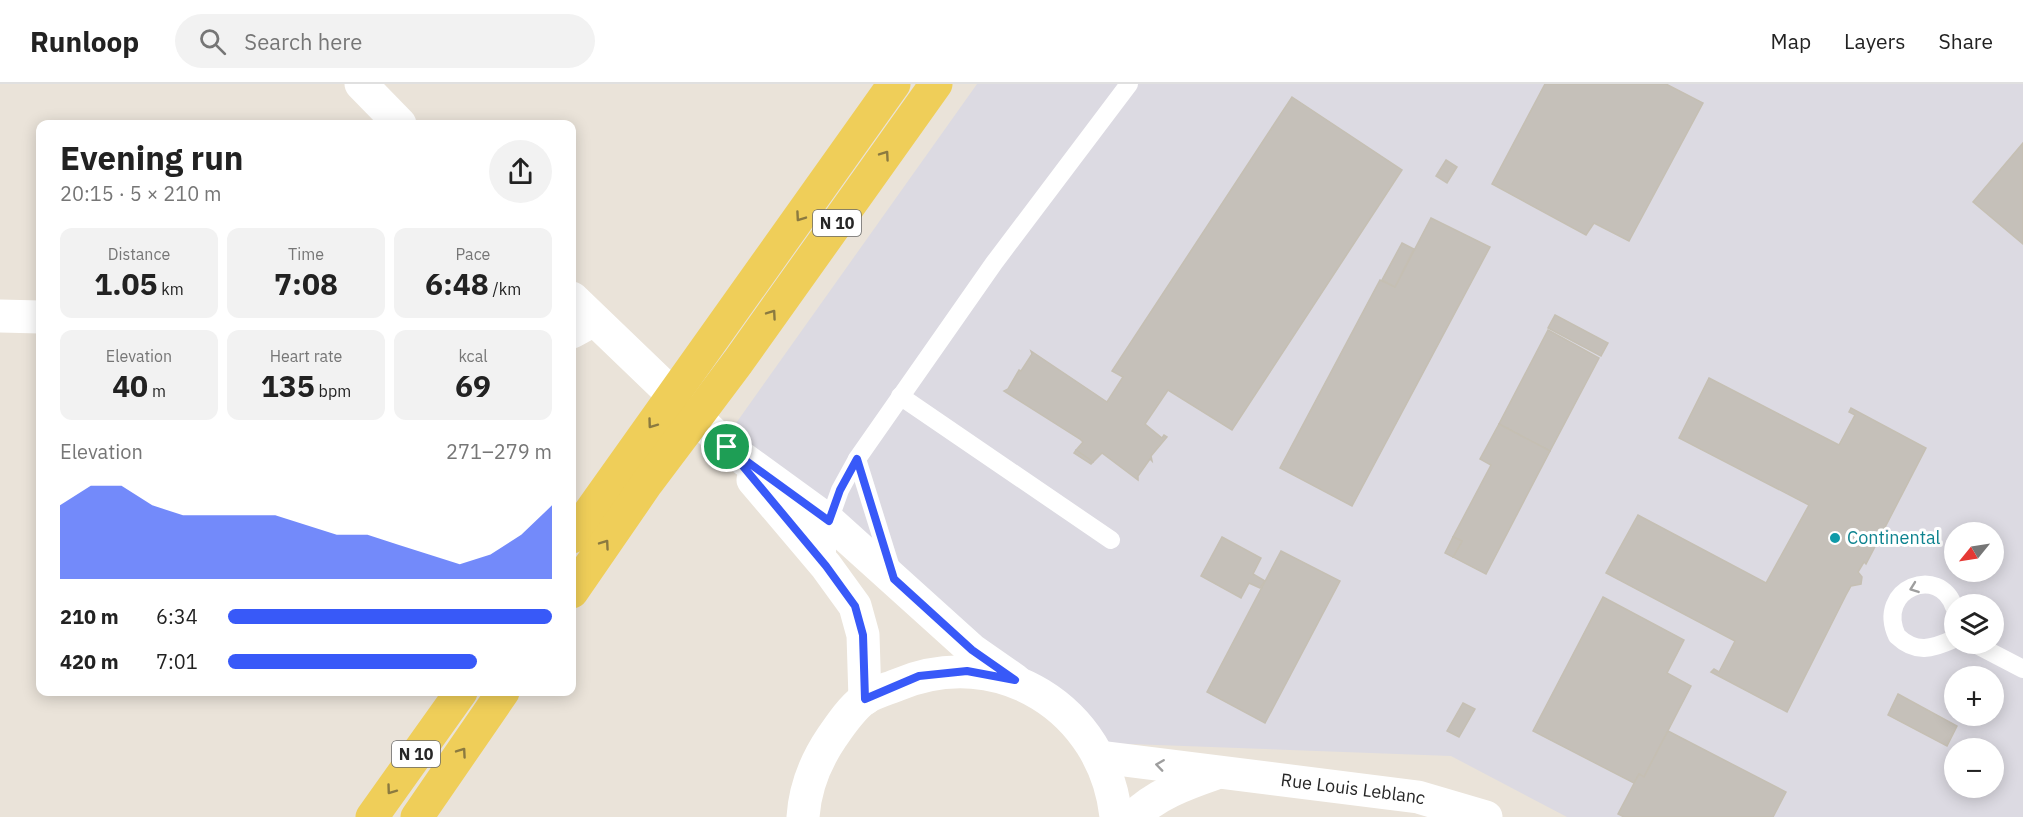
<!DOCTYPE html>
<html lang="en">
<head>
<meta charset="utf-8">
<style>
  body { margin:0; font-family:"IBM Plex Sans",sans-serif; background:#f2f2f2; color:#222; height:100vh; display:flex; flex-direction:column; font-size:22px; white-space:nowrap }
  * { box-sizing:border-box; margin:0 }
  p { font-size:20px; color:#767676 }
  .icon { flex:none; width:33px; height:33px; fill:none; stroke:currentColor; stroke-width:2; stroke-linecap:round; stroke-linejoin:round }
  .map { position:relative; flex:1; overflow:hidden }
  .panel { position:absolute; left:36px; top:36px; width:540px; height:576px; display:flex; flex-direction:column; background:#fff; border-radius:12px; box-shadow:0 3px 15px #0003 }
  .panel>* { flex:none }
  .needle { width:39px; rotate:240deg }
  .controls { position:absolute; left:1944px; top:438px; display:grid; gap:12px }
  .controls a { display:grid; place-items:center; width:60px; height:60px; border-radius:50%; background:#fff; box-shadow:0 3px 15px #0003; font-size:30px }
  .pin { position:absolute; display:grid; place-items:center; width:51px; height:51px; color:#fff; margin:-26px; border:3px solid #fff; border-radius:50%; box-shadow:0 2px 6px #0007 }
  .round { display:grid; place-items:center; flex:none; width:63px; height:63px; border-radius:32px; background:#f2f2f2 }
  .headline { display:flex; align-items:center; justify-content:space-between; height:102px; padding:0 24px }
  h1 { font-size:33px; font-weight:800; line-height:45px }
  .metrics { display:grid; grid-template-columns:repeat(3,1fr); gap:9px; height:102px; padding:6px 24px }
  .metrics div { display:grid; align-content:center; border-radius:12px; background:#f2f2f2; text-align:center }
  .metrics b { font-size:30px; font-weight:800 }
  .metrics small { font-size:16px; font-weight:400 }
  .metrics p { font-size:16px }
  .chart { height:168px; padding:12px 24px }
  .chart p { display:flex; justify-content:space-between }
  .chart svg { width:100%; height:108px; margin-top:6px; fill:#3859f8; opacity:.7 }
  ul { padding:0 24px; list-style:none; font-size:20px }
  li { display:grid; grid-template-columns:96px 72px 1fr; align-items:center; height:45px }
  li i { height:15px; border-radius:8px; background:#3859f8 }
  header { display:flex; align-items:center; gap:36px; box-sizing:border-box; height:84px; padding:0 30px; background:#fff; border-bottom:2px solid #e0e0e0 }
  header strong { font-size:28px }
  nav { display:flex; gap:33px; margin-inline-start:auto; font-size:21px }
  .search { width:420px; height:54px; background:#f2f2f2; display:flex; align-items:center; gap:15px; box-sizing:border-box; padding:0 21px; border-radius:33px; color:#767676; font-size:22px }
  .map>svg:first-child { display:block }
  .industrial { fill:#dcdae2; fill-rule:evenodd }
  .building { fill:#c5c0b9; stroke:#c5bfb3; stroke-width:1.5 }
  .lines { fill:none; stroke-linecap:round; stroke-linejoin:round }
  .lane { stroke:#fff; stroke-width:18 }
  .street { stroke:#fff; stroke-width:33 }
  .secondary { stroke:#fff; stroke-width:33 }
  .primary { stroke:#efce59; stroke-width:33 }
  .oneway { stroke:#8b7a40 }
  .oneway2 { stroke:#9e9e9e }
  .route-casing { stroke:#fff; stroke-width:12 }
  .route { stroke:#3859f8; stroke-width:8 }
  .culture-dot { fill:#0f9aa8; stroke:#fff; stroke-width:2 }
  .labels { text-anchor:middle; stroke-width:6; stroke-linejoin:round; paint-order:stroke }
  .shield { fill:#fff; stroke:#686868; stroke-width:1.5 }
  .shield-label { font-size:16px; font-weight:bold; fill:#272727 }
  .culture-label { font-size:18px; fill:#0d838f; stroke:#fff; text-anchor:start }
  .street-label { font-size:18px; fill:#272727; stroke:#fff }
</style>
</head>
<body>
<header>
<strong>Runloop</strong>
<div class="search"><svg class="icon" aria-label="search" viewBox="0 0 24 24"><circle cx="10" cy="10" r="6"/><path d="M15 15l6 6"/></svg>Search here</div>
<nav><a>Map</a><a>Layers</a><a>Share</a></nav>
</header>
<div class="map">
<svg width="2023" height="733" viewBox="0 0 2023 733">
  <rect width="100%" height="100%" fill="#eae3d9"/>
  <path class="industrial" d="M 977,0 L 2023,0 L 2023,733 L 1567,733 L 1451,672 L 1103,659 L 1036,598 L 729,349 ZM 1954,448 L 1994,448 L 1994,488 L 1954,488 ZM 1954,520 L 1994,520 L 1994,560 L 1954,560 ZM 1954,592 L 1994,592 L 1994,632 L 1954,632 ZM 1954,664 L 1994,664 L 1994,704 L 1954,704 Z"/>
  <g class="building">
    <polygon points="1545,0 1666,0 1703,19 1629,157 1594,139 1586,151 1492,100"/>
    <polygon points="1292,13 1402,86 1232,346 1168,306 1145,340 1162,354 1164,351 1167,353 1151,372 1152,377 1150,375 1138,392 1138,396 1102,369 1093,378 1076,366 1083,358 1080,355 1004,307 1008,305 1019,286 1021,287 1032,270 1031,267 1107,318 1123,293 1112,287"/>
    <polygon points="2023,59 2023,160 1973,118"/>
    <polygon points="1446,76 1457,83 1447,99 1436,92"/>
    <polygon points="1431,134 1490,163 1352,422 1280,384 1380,196 1395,203"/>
    <polygon points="1402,159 1414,165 1395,203 1382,196"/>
    <polygon points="1555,231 1608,259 1601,272 1548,244"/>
    <polygon points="1548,246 1599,274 1550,367 1499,340"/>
    <polygon points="1709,294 1839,361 1855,331 1849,328 1851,324 1926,364 1866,480 1864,478 1858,488 1862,493 1861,500 1851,502 1846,511 1787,628 1711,588 1714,585 1719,588 1735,557 1606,489 1638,431 1766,499 1809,421 1679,354"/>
    <polygon points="1499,340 1550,367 1486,490 1453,473 1462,457 1453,453 1491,381 1480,375"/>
    <polygon points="1076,366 1093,378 1091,380 1074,369"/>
    <polygon points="1222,453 1261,474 1253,490 1265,497 1260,504 1249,499 1241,514 1201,492"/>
    <polygon points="1453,453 1462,457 1453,473 1445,469"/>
    <polygon points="1281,467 1340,497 1265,639 1207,608"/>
    <polygon points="1603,513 1684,556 1667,589 1691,602 1644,693 1639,690 1634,699 1533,647"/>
    <polygon points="1898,610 1957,642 1947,662 1888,631"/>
    <polygon points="1463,619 1475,625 1459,653 1447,647"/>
    <polygon points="1668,647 1786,708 1773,733 1624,733 1618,730 1639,690 1644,693"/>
  </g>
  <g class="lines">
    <g class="lane">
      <polyline points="900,312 1111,456"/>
      <polyline points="857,375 892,487"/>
      <polyline points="826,482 829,437 840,406 857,375 994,179 1129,0"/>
      <path d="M 1954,523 C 1940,480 1875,504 1897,552 C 1916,570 1932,565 1954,555"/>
      <polyline points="1975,560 2023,585"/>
    </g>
    <g class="street">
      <polyline points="0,232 40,233"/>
      <polyline points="572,248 594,236"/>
    </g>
    <g class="secondary">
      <polyline points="361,0 400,40"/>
      <polyline points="572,214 727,363 829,437 972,566 1015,596"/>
      <polyline points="753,396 826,482 855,522 863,551 865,615"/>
      <path id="s1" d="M 1100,673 L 1418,713 L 1486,733"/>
      <path d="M 803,733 C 805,703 815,678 832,653 C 841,640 851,625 864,615 C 873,609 887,605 897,601 C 998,558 1105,625 1116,733"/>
      <path d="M 1133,733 C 1155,711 1185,700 1214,690"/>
    </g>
    <g class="primary">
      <polyline points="572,453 894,0"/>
      <polyline points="572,508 647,399 738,278 936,0"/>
      <polyline points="372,733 461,608"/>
      <polyline points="417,733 503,608"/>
    </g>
  </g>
  <defs><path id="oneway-chevron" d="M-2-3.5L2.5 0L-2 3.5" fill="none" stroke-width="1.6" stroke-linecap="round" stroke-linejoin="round" transform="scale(1.5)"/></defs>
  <g class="oneway">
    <use href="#oneway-chevron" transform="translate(885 71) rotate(-55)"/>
    <use href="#oneway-chevron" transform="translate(800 133) rotate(125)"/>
    <use href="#oneway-chevron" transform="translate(772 230) rotate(-55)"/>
    <use href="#oneway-chevron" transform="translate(652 340) rotate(126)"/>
    <use href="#oneway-chevron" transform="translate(605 460) rotate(-55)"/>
    <use href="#oneway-chevron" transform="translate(462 668) rotate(-55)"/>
    <use href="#oneway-chevron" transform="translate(391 706) rotate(126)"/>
  </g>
  <g class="oneway2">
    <use href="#oneway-chevron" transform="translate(1914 504) rotate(160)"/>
    <use href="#oneway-chevron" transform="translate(1160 681) rotate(-172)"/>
  </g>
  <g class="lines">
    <defs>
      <polygon id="route" points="727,363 829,437 840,406 857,375 894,495 972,566 1015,596 967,587 919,592 865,615 863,551 855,522 826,482"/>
    </defs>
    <use href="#route" class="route-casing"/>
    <use href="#route" class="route"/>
  </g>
  <circle class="culture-dot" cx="1835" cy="454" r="6"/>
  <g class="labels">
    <g class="shield">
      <rect x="813" y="126" width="48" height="26" rx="4.5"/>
      <rect x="392" y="657" width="48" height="26" rx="4.5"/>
    </g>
    <g class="shield-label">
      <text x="837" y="145">N 10</text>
      <text x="416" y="676">N 10</text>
    </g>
    <g class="culture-label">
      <text x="1847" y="460">Continental</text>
    </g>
    <g class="street-label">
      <text dy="6" stroke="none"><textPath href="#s1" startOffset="255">Rue Louis Leblanc</textPath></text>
    </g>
  </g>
</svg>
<div class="controls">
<a><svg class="needle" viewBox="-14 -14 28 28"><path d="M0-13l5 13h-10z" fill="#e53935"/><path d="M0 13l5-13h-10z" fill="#767676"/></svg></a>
<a><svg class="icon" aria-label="layers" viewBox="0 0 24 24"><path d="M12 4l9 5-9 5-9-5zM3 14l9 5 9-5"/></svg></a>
<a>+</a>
<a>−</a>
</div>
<div class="pin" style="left:727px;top:363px;background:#1e9e55"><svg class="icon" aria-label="arrive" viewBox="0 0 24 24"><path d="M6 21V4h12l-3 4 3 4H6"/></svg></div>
<section class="panel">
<div class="headline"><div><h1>Evening run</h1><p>20:15 · 5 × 210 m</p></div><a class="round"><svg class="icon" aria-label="share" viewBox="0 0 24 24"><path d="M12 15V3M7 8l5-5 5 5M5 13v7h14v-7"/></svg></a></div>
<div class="metrics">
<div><p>Distance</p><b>1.05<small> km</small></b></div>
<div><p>Time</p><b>7:08</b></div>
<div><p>Pace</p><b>6:48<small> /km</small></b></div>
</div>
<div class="metrics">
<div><p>Elevation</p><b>40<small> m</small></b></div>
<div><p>Heart rate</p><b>135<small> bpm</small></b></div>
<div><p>kcal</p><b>69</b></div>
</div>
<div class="chart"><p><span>Elevation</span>271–279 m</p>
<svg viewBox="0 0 160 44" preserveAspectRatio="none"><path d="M0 44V14L10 6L20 6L30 14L40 18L50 18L60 18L70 18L80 22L90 26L100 26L110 30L120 34L130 38L140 34L150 26L160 14V44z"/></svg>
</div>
<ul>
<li><b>210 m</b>6:34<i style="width:100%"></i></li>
<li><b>420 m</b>7:01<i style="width:77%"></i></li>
</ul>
</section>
</div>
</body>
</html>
